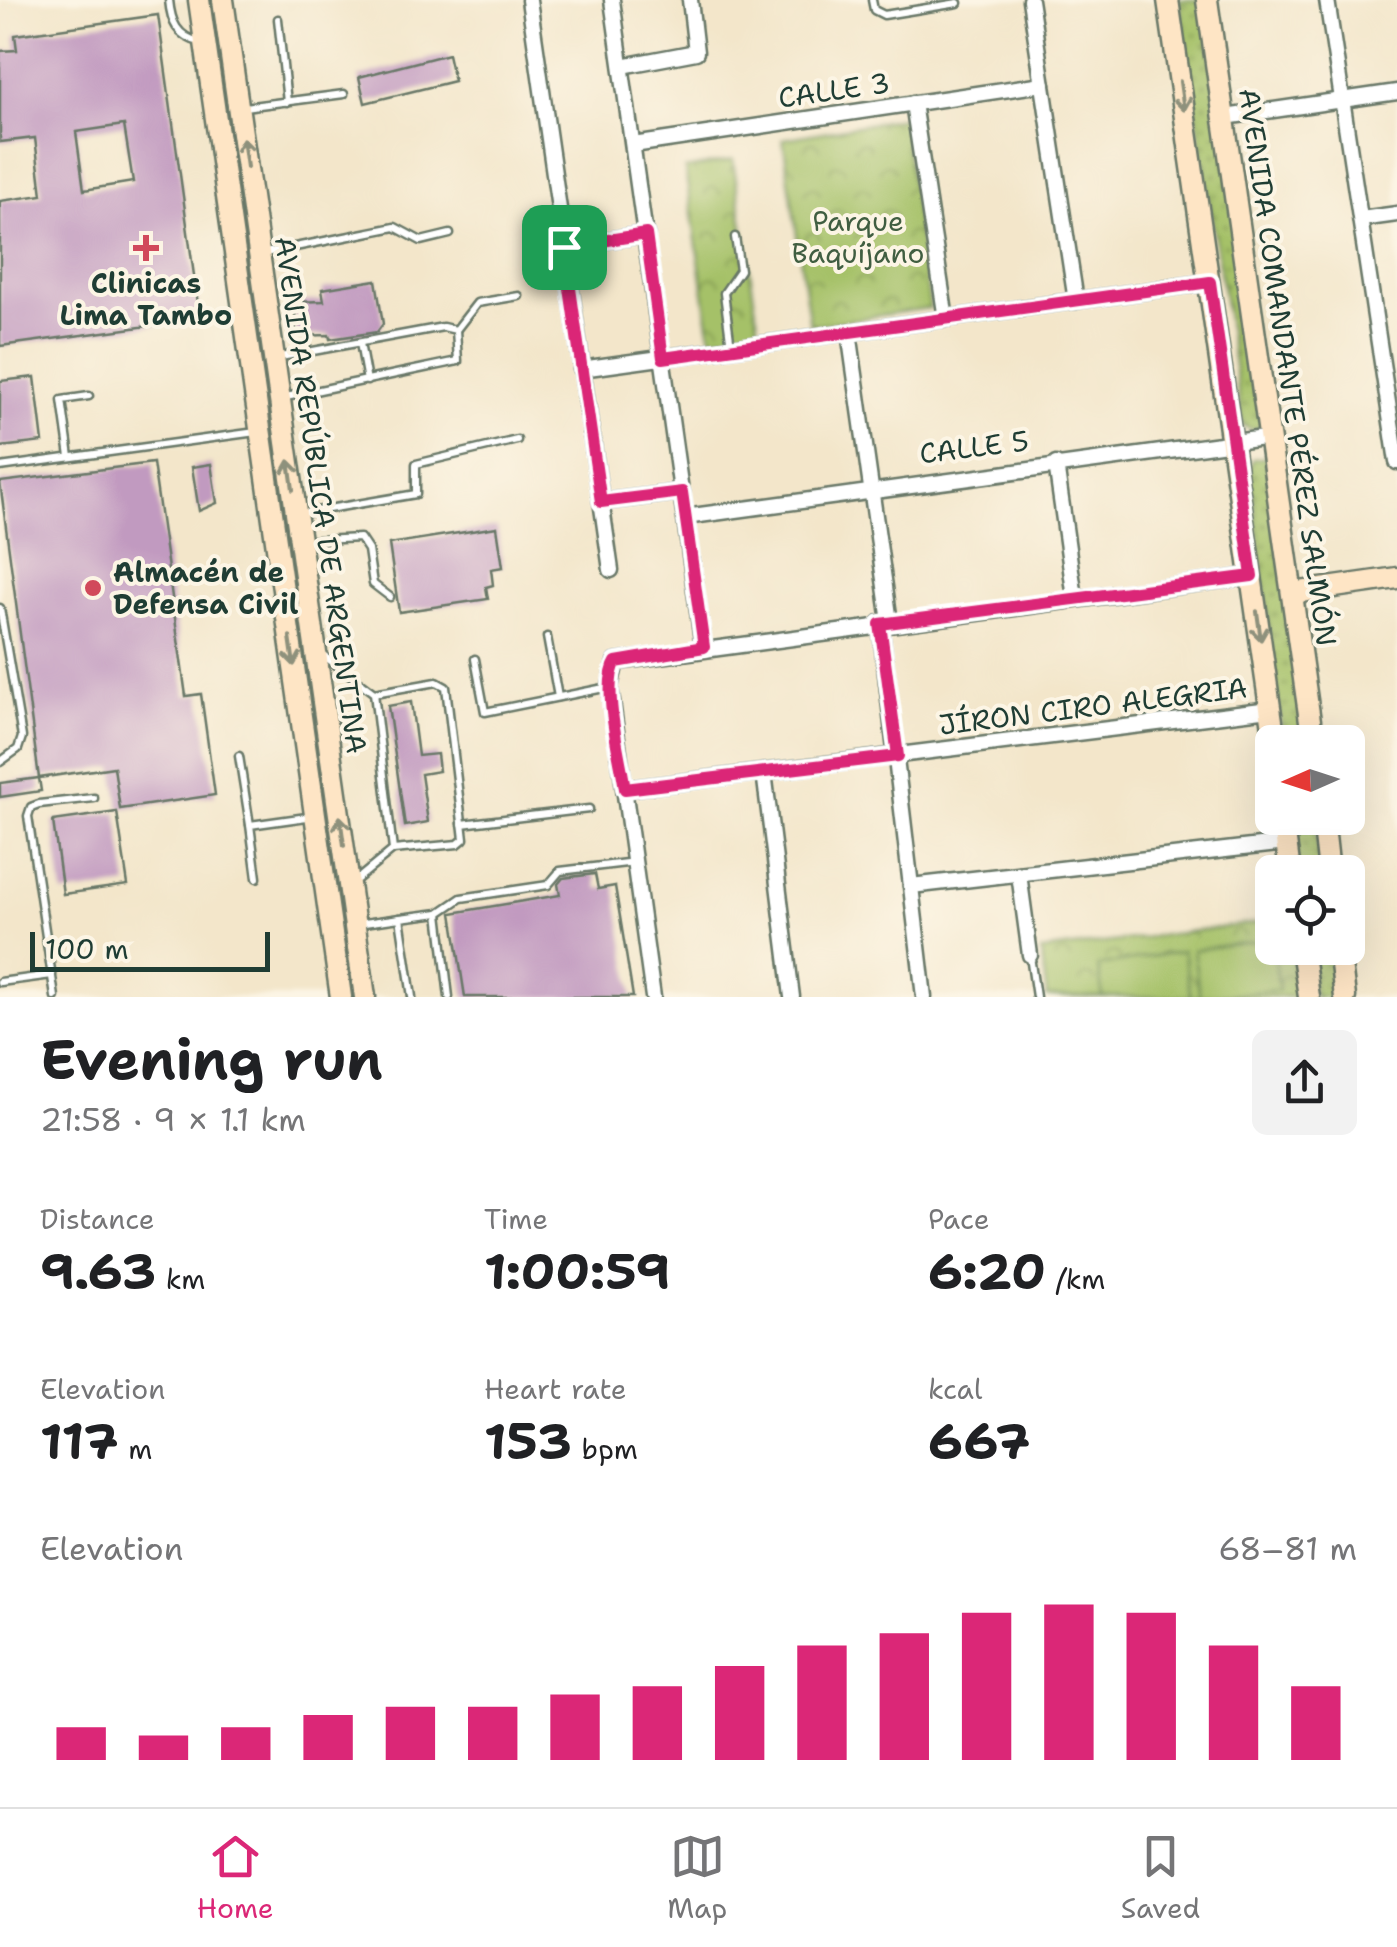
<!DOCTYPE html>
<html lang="en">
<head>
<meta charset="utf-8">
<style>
  body { margin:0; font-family:"Shantell Sans",sans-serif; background:#f2f2f2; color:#202124; height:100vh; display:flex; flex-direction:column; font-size:38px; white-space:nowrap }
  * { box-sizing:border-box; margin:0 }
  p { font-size:32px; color:#757577 }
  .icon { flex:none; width:55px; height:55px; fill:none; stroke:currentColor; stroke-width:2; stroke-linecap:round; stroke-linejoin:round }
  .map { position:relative; height:997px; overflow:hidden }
  .side { display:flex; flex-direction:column; background:#fff; flex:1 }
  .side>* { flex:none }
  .needle { width:65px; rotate:267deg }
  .controls { position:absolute; left:1255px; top:725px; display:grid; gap:20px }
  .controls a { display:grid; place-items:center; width:110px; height:110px; border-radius:15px; background:#fff; box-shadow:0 10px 40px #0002; font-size:50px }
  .scale { position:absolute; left:30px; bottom:25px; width:240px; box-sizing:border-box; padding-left:10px; border:5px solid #1f3d34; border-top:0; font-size:28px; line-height:35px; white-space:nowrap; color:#1f3d34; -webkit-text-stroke:8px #fcf5e5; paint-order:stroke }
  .pin { position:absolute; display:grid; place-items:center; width:85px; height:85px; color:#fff; margin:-42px; border-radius:20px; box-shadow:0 5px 15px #0006 }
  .round { display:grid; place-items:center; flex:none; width:105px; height:105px; border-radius:15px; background:#f2f2f2 }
  .summary { display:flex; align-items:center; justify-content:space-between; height:170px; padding:0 40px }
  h1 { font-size:55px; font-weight:700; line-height:75px }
  .metrics { display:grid; grid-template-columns:repeat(3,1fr); gap:15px; height:170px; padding:10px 40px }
  .metrics div { display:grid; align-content:center }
  .metrics b { font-size:50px; font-weight:700 }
  .metrics small { font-size:28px; font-weight:400 }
  .metrics p { font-size:28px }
  .chart { height:280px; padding:20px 40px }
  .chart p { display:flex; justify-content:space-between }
  .chart svg { width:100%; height:180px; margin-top:10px; stroke:#db2777; stroke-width:6 }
  .tabs { display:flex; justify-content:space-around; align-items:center; height:140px; border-top:2px solid #e0e0e0; background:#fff; font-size:28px; color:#757577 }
  .tabs a { display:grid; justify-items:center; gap:5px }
  .tabs .active { color:#db2777 }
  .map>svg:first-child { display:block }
  .grass { fill:url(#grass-dots); stroke:#627f4e; stroke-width:2.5 }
  .park { fill:url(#park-crowns); stroke:#627f4e; stroke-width:2.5 }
  .pitch { fill:#a5c167; stroke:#627f4e; stroke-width:2.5 }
  .building { fill:#c19ac0; fill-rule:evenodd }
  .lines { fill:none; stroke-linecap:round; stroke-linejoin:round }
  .lane-casing { stroke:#697868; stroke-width:11 }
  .street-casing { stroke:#697868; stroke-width:19 }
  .secondary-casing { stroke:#697868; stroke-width:25 }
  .lane { stroke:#fff; stroke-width:6 }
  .street { stroke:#fff; stroke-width:14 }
  .secondary { stroke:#fee5c5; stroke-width:20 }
  .oneway { stroke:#8e917c }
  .route-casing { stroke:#fff; stroke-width:20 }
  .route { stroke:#db2777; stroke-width:12 }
  .poi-dot { fill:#d1495b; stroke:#fcf5e5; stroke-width:4 }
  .labels { text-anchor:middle; stroke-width:8; stroke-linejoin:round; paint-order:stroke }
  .street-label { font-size:28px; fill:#1f3d34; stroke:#fcf5e5 }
  .park-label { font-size:28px; fill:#405e41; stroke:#fcf5e5 }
  .poi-label { font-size:28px; font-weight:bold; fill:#1f3d34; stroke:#fcf5e5 }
</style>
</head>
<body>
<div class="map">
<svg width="1397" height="997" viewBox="0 0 1397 997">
  <defs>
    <pattern id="grass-dots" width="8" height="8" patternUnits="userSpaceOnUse" patternTransform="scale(2.5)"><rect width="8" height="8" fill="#a5c167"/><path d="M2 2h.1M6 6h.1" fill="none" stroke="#869e56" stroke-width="1.8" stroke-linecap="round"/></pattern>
    <pattern id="park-crowns" width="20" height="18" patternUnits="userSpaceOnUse" patternTransform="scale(2.5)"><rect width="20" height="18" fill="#a5c167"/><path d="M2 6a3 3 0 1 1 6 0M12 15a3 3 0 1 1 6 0" fill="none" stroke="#869e56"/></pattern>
  </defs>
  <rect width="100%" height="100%" fill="#fcf5e5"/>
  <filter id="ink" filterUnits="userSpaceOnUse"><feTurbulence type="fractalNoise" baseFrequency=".01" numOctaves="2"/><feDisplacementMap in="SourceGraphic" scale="20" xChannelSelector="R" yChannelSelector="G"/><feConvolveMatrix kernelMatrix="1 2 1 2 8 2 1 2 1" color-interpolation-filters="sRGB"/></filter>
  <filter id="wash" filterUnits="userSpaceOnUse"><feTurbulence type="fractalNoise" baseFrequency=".0048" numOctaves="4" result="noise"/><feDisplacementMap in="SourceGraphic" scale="40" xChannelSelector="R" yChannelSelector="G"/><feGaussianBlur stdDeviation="2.25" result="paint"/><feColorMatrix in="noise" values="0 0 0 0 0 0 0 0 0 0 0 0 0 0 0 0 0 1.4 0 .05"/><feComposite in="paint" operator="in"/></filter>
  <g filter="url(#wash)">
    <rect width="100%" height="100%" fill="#f3e6ca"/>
    <g class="grass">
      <polygon points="1179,0 1203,0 1266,423 1254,430 1243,426"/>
      <polygon points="1267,457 1305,742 1283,742 1250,469 1253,459"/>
      <polygon points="1292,818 1314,818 1321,872 1299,872"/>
      <polygon points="1308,948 1330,948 1336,997 1314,997"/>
    </g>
    <g class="park">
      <polygon points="902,118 930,308 810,326 783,139"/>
      <polygon points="733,160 759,330 711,338 685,169"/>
      <polygon points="1272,921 1272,948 1291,948 1298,997 1047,997 1041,951"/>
    </g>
    <g class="pitch">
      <polygon points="1272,939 1279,990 1200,997 1193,950"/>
      <polygon points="1183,951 1191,997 1103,997 1098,966"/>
    </g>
    <g id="blocks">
      <g class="building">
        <path d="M 158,15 L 200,319 L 0,346 L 0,201 L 42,195 L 35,138 L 0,142 L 0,51 L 17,50 L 15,35 ZM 124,125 L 133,182 L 84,190 L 76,132 Z"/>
        <polygon points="448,54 454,81 365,103 359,77"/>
        <polygon points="376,280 383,324 377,332 330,339 329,335 296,336 295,302 324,301 322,289"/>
        <polygon points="35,377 43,442 0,447 0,381"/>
        <polygon points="153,463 186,696 201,694 215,795 120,809 114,767 39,778 0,482"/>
        <polygon points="211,464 217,503 199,511 192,467"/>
        <polygon points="497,527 503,567 491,569 493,585 486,587 488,599 399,612 389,544"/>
        <polygon points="411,702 418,756 437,754 439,771 421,774 428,822 405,826 388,706"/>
        <polygon points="39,778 41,791 0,797 0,783"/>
        <polygon points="117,812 128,885 63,894 53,821"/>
        <polygon points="595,874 598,889 615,886 633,997 465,997 452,913 560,895 558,884 563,878"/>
      </g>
    </g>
  </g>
  <g filter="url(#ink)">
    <use href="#blocks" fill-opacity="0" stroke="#697868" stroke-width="2.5"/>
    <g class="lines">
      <defs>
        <g id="lane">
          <path d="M 169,0 C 171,22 177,37 200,42"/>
          <polyline points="872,0 874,10 884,15 958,3"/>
          <polyline points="278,19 287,102"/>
          <polyline points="244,107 344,94"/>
          <polyline points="265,253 395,227 421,241 450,234"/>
          <polyline points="456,330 477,303 519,296"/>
          <polyline points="360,343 367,381"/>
          <polyline points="731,347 724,293 740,270 735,237"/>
          <polyline points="275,358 443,327 456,330 458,361 286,397"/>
          <polyline points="70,457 62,400 89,396"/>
          <polyline points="0,467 256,432"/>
          <polyline points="299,514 416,494 416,464 517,440"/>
          <polyline points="301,541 360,538 368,550 373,584 390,597"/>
          <polyline points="0,608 22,737 18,749 0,762"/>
          <polyline points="547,637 558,697"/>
          <polyline points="323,655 374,693 393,850 354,882"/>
          <polyline points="475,659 485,712 609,687"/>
          <polyline points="374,693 437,682 446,687 464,839 458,844 393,850"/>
          <polyline points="239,756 250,825"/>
          <polyline points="462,824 589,809"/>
          <polyline points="257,878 250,825 314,816"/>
          <polyline points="439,913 449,997"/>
          <polyline points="357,924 400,918"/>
          <polyline points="1030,956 1036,997"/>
          <polyline points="0,982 52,975"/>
          <polyline points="55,997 28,816 31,807 39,804 94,798"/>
          <polyline points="412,997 400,918 439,913 461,898 548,885 560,871 635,862"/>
        </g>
        <g id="street">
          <polyline points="529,0 611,570"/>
          <polyline points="612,0 703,647"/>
          <polyline points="1030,0 1076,301"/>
          <polyline points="1327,0 1397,462"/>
          <polyline points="622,66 696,52 690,0"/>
          <polyline points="913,103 946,319"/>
          <polyline points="1225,117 1397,92"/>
          <polyline points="633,145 1043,84"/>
          <polyline points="1361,219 1397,214"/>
          <polyline points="564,247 646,234"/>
          <polyline points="849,332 890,622"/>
          <polyline points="581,369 1210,282"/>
          <polyline points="1056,464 1075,598"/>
          <polyline points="601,502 682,492"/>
          <polyline points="685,517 1271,437"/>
          <polyline points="880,623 924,997"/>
          <polyline points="764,772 792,997"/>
          <polyline points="625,789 1270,709"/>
          <polyline points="1019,874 1030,955"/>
          <polyline points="911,886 1286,843"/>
          <polyline points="653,997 610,687 616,662 1252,576"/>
        </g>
        <g id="secondary">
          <polyline points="199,0 341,997"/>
          <polyline points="223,0 365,997"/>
          <polyline points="1168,0 1275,742"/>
          <polyline points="1207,0 1313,742"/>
          <polyline points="1293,593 1397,578"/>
          <polyline points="1283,818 1290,872"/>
          <polyline points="1323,818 1329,872"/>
          <polyline points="1302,948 1309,997"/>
          <polyline points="1339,948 1345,997"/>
        </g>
      </defs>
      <use href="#lane" class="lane-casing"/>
      <use href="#street" class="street-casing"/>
      <use href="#secondary" class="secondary-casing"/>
      <use href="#lane" class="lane"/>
      <use href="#street" class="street"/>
      <use href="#secondary" class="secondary"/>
    </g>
    <defs><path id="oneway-shaft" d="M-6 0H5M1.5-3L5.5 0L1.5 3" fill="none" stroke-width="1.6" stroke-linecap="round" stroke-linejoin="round" transform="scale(2.5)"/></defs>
    <g class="oneway">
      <use href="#oneway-shaft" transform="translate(1182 96) rotate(82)"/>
      <use href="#oneway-shaft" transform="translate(245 153) rotate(-98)"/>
      <use href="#oneway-shaft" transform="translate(291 475) rotate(-98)"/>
      <use href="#oneway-shaft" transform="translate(1259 626) rotate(82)"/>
      <use href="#oneway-shaft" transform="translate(292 651) rotate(82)"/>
      <use href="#oneway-shaft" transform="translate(342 831) rotate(-98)"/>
    </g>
  </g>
  <g class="lines" filter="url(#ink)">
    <defs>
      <path id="route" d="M 646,234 L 663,358 L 1210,282 L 1252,576 L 880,624 L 898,756 L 625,789 C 621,760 601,685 616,662 L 704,647 L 682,492 L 601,502 L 564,247 Z"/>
    </defs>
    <use href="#route" class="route-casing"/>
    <use href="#route" class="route"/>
  </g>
  <g class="poi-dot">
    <path d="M141 233h10v10h10v10h-10v10h-10v-10h-10v-10h10z"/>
    <circle cx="93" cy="588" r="10"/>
  </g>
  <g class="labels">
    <g class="street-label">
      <text transform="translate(834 90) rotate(-8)" y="10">CALLE 3</text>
      <text transform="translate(1288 367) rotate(82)" y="10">AVENIDA COMANDANTE PÉREZ SALMÓN</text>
      <text transform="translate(974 447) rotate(-7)" y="10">CALLE 5</text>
      <text transform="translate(321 495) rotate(82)" y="10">AVENIDA REPÚBLICA DE ARGENTINA</text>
      <text transform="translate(1093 706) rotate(-7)" y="10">JÍRON CIRO ALEGRIA</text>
    </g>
    <g class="park-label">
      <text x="858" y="231">Parque<tspan x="858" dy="32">Baquíjano</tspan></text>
    </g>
    <g class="poi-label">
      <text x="146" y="293">Clinicas<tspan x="146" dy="32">Lima Tambo</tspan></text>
      <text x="113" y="582" text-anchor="start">Almacén de<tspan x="113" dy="32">Defensa Civil</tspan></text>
    </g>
  </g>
</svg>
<div class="controls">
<a><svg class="needle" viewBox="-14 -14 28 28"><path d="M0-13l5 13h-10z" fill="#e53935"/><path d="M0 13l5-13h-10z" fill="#757577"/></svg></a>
<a><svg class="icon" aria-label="locate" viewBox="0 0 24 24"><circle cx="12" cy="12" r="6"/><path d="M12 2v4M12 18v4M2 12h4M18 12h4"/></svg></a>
</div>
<div class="scale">100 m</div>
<div class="pin" style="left:564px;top:247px;background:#1e9e55"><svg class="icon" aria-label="arrive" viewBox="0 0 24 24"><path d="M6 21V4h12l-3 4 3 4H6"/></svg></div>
</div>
<section class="side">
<div class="summary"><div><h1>Evening run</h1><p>21:58 · 9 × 1.1 km</p></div><a class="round"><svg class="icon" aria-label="share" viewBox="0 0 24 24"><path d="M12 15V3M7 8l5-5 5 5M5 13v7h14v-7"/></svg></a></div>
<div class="metrics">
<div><p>Distance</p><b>9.63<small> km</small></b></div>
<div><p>Time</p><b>1:00:59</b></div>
<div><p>Pace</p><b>6:20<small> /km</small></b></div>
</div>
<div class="metrics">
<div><p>Elevation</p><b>117<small> m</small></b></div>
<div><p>Heart rate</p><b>153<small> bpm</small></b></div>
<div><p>kcal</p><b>667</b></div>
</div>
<div class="chart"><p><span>Elevation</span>68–81 m</p>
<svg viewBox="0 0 160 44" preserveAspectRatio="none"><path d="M5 44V36M15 44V38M25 44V36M35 44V33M45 44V31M55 44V31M65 44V28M75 44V26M85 44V21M95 44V16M105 44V13M115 44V8M125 44V6M135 44V8M145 44V16M155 44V26"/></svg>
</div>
</section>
<nav class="tabs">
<a class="active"><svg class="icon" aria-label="home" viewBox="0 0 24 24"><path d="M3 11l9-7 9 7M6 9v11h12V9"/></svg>Home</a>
<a><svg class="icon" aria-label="map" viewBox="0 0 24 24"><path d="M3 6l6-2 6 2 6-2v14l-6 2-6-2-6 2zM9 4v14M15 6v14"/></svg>Map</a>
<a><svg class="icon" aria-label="saved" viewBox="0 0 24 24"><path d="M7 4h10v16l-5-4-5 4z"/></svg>Saved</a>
</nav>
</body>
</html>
